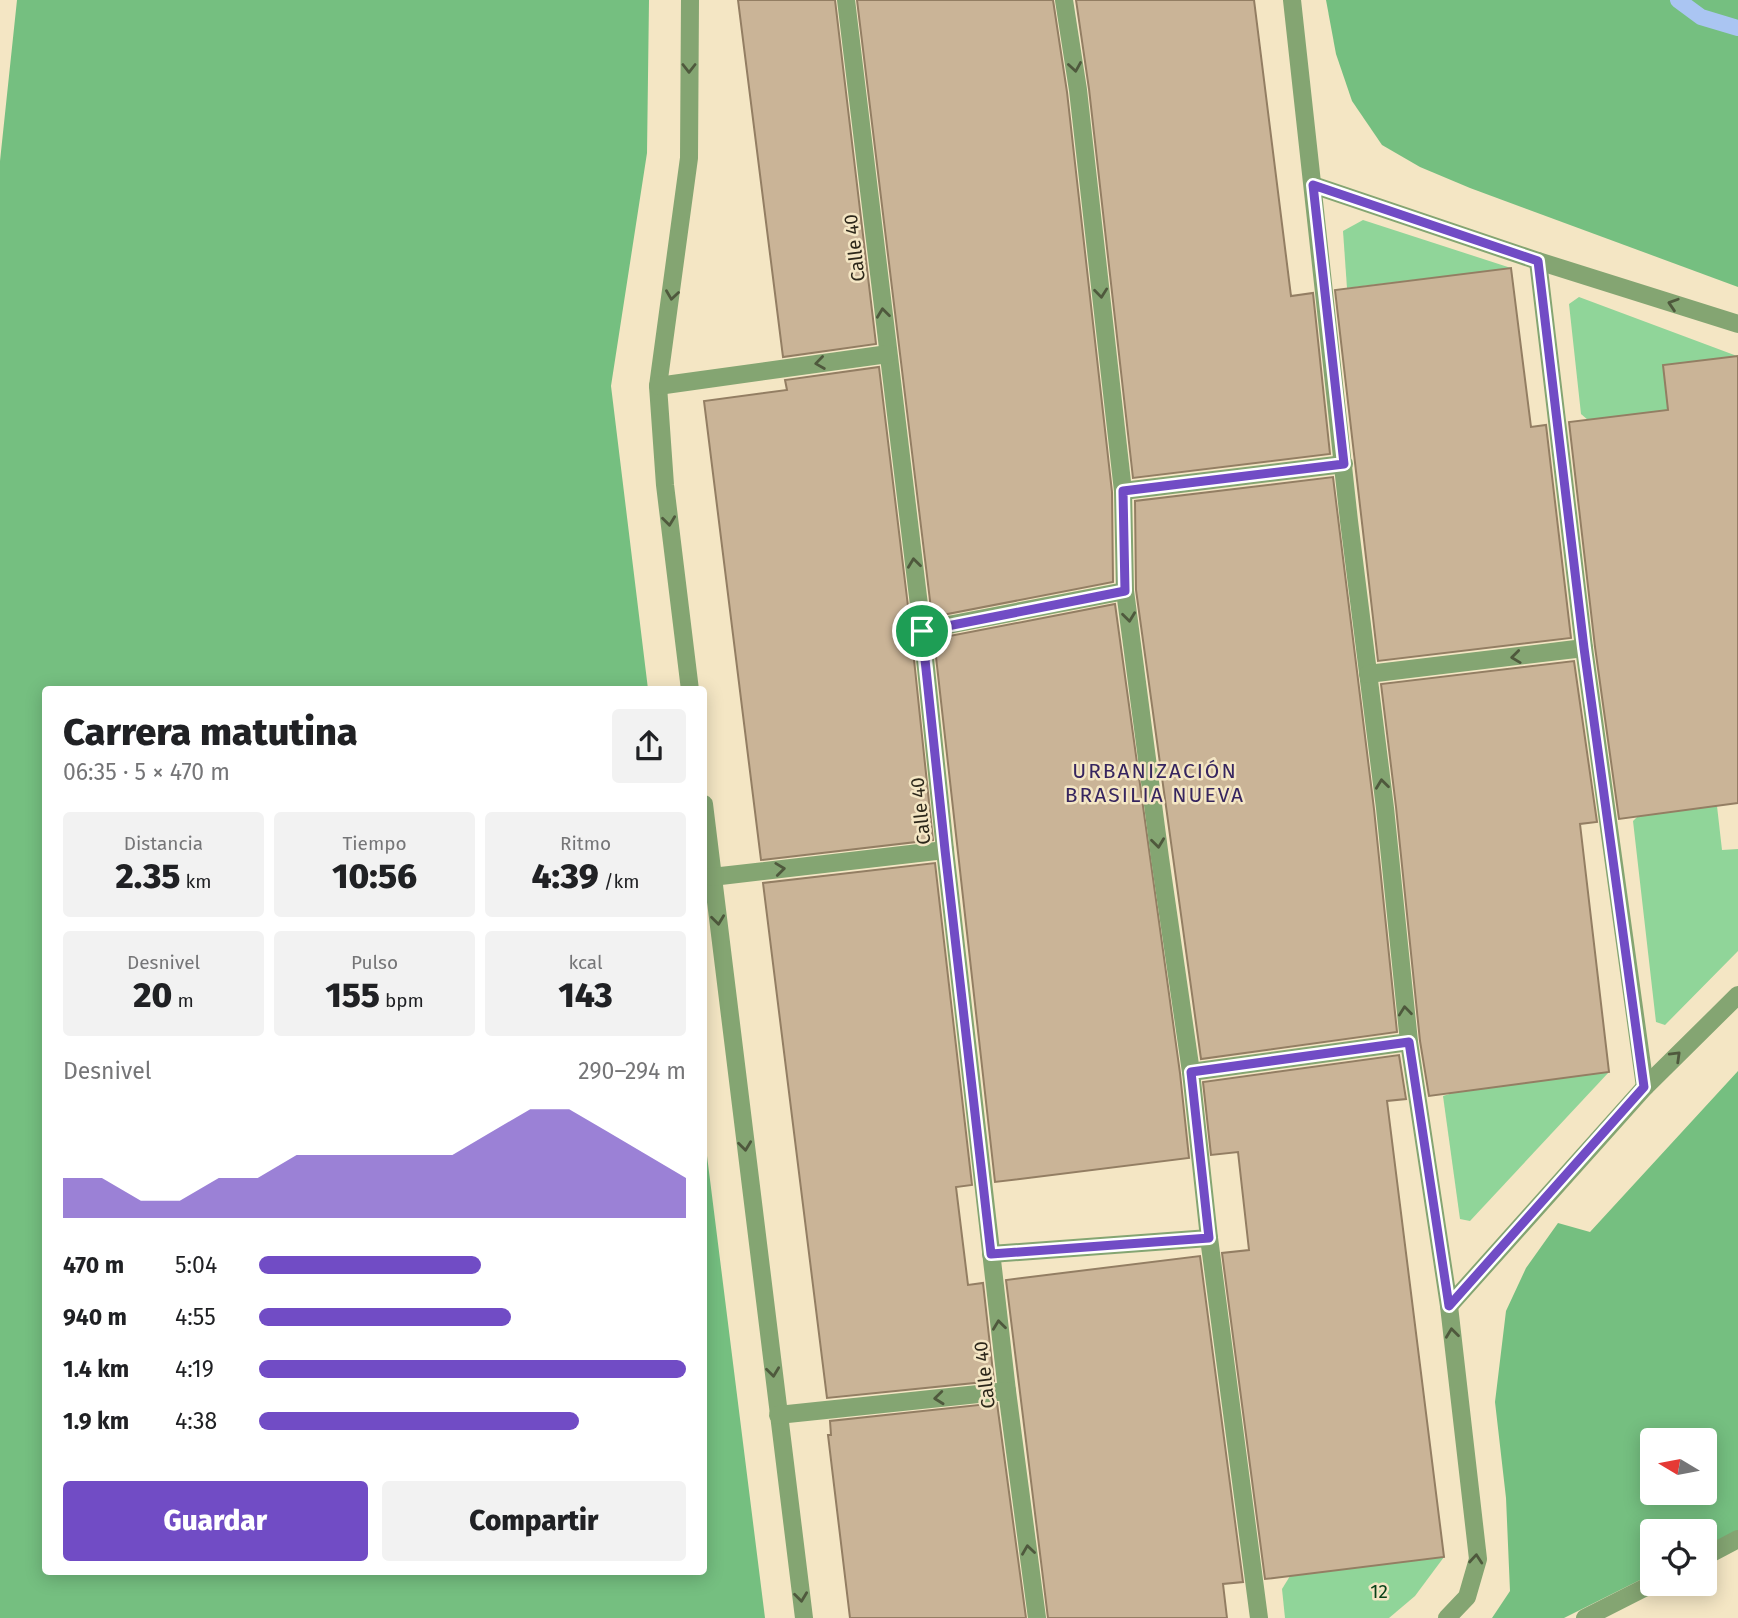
<!DOCTYPE html>
<html lang="es">
<head>
<meta charset="utf-8">
<style>
  body { margin:0; font-family:"Fira Sans",sans-serif; background:#f2f2f2; color:#202124; height:100vh; display:flex; flex-direction:column; font-size:26px; white-space:nowrap }
  * { box-sizing:border-box; margin:0 }
  p { font-size:23px; color:#757577 }
  .icon { flex:none; width:38px; height:38px; fill:none; stroke:currentColor; stroke-width:2; stroke-linecap:round; stroke-linejoin:round }
  .map { position:relative; flex:1; overflow:hidden }
  .drawer { position:absolute; left:42px; top:686px; width:665px; height:889px; display:flex; flex-direction:column; background:#fff; border-radius:7px; box-shadow:0 4px 18px #0003 }
  .drawer>* { flex:none }
  .needle { width:46px; rotate:280deg }
  .buttons { position:absolute; left:1640px; top:1428px; display:grid; gap:14px }
  .buttons a { display:grid; place-items:center; width:77px; height:77px; border-radius:7px; background:#fff; box-shadow:0 4px 18px #0003; font-size:35px }
  .pin { position:absolute; display:grid; place-items:center; width:60px; height:60px; color:#fff; margin:-30px; border:4px solid #fff; border-radius:50%; box-shadow:0 2px 7px #0007 }
  .round { display:grid; place-items:center; flex:none; width:74px; height:74px; border-radius:7px; background:#f2f2f2 }
  .headline { display:flex; align-items:center; justify-content:space-between; height:119px; padding:0 21px }
  h1 { font-size:38px; font-weight:800; line-height:52px }
  .stats { display:grid; grid-template-columns:repeat(3,1fr); gap:10px; height:119px; padding:7px 21px }
  .stats div { display:grid; align-content:center; border-radius:7px; background:#f2f2f2; text-align:center }
  .stats b { font-size:35px; font-weight:800 }
  .stats small { font-size:19px; font-weight:400 }
  .stats p { font-size:19px }
  .chart { height:196px; padding:14px 21px }
  .chart p { display:flex; justify-content:space-between }
  .chart svg { width:100%; height:126px; margin-top:7px; fill:#714cc5; opacity:.7 }
  .cta { display:flex; gap:14px; margin-top:auto; padding:14px 21px }
  .cta a { flex:1; height:80px; border-radius:7px; background:#714cc5; color:#fff; font-size:28px; font-weight:800; line-height:80px; text-align:center }
  .cta a+a { background:#f2f2f2; color:#202124 }
  ul { padding:0 21px; list-style:none; font-size:23px }
  li { display:grid; grid-template-columns:112px 84px 1fr; align-items:center; height:52px }
  li i { height:18px; border-radius:9px; background:#714cc5 }
  .map>svg:first-child { display:block }
  .green { fill:#90d599 }
  .forest { fill:#75bf80; fill-rule:evenodd }
  .lines { fill:none; stroke-linecap:round; stroke-linejoin:round }
  .stream { stroke:#aac5f2; stroke-width:16 }
  .building { fill:#cab497; stroke:#937e63; stroke-width:2 }
  .minor { stroke:#84a572; stroke-width:18 }
  .oneway { stroke:#4f593d }
  .route-casing { stroke:#fff; stroke-width:14 }
  .route { stroke:#714cc5; stroke-width:9 }
  .labels { text-anchor:middle; stroke-width:5; stroke-linejoin:round; paint-order:stroke }
  .street-label { font-size:19px; fill:#2c271a; stroke:#f4e6c4 }
  .park-label { font-size:19px; fill:#094118; stroke:#f4e6c4 }
  .neighbourhood-label { font-size:21px; letter-spacing:2px; fill:#36255f; stroke:#f4e6c4 }
</style>
</head>
<body>
<div class="map">
<svg width="1738" height="1618" viewBox="0 0 1738 1618">
  <rect width="100%" height="100%" fill="#f4e6c4"/>
  <g class="green">
    <polygon points="1363,220 1511,268 1347,288 1343,231"/>
    <polygon points="1579,297 1737,356 1663,365 1668,410 1588,420 1581,414 1569,304"/>
    <polygon points="1717,806 1722,850 1738,849 1738,951 1665,1025 1656,1022 1633,821 1638,816"/>
    <polygon points="1609,1072 1470,1221 1460,1219 1443,1096 1456,1092"/>
    <polygon points="1444,1557 1415,1596 1389,1618 1285,1618 1282,1589 1290,1576"/>
  </g>
  <g class="forest">
    <polygon points="17,0 649,0 647,153 611,386 648,689 46,690 46,1572 704,1572 704,1132 765,1618 0,1618 0,161"/>
    <polygon points="1326,0 1738,0 1738,287 1470,188 1420,167 1382,145 1352,101 1336,54"/>
    <path d="M 1738,1071 L 1738,1531 L 1705,1548 L 1704,1531 L 1652,1531 L 1652,1574 L 1564,1618 L 1492,1618 L 1510,1591 L 1506,1498 L 1495,1402 L 1506,1311 L 1526,1268 L 1558,1223 L 1590,1232 ZM 1652,1440 L 1704,1440 L 1704,1493 L 1652,1493 Z"/>
  </g>
  <g class="lines">
    <polyline class="stream" points="1678,0 1701,17 1738,28"/>
  </g>
  <g class="building">
    <polygon points="738,0 835,0 876,344 783,357"/>
    <polygon points="857,0 1053,0 1067,92 1112,492 1113,582 932,617"/>
    <polygon points="1076,0 1254,0 1291,296 1313,293 1330,454 1133,478 1089,89"/>
    <polygon points="1511,268 1531,427 1546,425 1571,638 1378,661 1335,290"/>
    <polygon points="1738,356 1738,803 1619,819 1595,647 1569,422 1668,410 1663,365"/>
    <polygon points="879,367 911,631 933,840 761,860 704,401 787,390 785,380"/>
    <polygon points="1333,477 1374,809 1397,1032 1201,1059 1136,590 1135,501"/>
    <polygon points="1115,604 1180,1073 1189,1158 995,1182 934,639"/>
    <polygon points="1574,661 1597,822 1580,824 1609,1072 1429,1096 1420,1041 1396,807 1381,684"/>
    <polygon points="935,863 972,1185 956,1187 968,1285 983,1283 994,1381 827,1398 763,883"/>
    <polygon points="1399,1055 1406,1099 1387,1101 1444,1557 1265,1579 1222,1253 1249,1250 1238,1152 1211,1155 1203,1082"/>
    <polygon points="1200,1256 1243,1582 1223,1584 1227,1618 1048,1618 1006,1280"/>
    <polygon points="997,1403 1026,1618 850,1618 828,1435 831,1435 830,1421"/>
  </g>
  <g class="lines">
    <g class="minor">
      <polyline points="690,0 689,158 658,386 665,485 690,690"/>
      <polyline points="846,0 922,630 945,850 1007,1391 1037,1618"/>
      <polyline points="1064,0 1078,90 1123,491 1125,591 1160,858 1191,1072 1209,1238 1259,1618"/>
      <polyline points="1292,0 1349,521 1385,808 1409,1042 1449,1306 1478,1559 1467,1597 1447,1618"/>
      <polyline points="1313,185 1538,261 1738,324"/>
      <polyline points="1538,261 1584,648 1645,1087"/>
      <polyline points="658,386 888,354"/>
      <polyline points="1123,491 1344,464"/>
      <polyline points="922,630 1125,591"/>
      <polyline points="1368,674 1584,648"/>
      <polyline points="704,804 804,1618"/>
      <polyline points="712,877 945,850"/>
      <polyline points="1191,1072 1409,1042"/>
      <polyline points="991,1254 1209,1238"/>
      <polyline points="1449,1306 1645,1087 1738,995"/>
      <polyline points="778,1415 1007,1391"/>
      <polyline points="1704,1557 1738,1539"/>
      <polyline points="1585,1618 1652,1584"/>
    </g>
  </g>
  <defs><path id="oneway-chevron" d="M-2-3.5L2.5 0L-2 3.5" fill="none" stroke-width="1.6" stroke-linecap="round" stroke-linejoin="round" transform="scale(1.75)"/></defs>
  <g class="oneway">
    <use href="#oneway-chevron" transform="translate(1075 67) rotate(81)"/>
    <use href="#oneway-chevron" transform="translate(689 68) rotate(90)"/>
    <use href="#oneway-chevron" transform="translate(1101 293) rotate(84)"/>
    <use href="#oneway-chevron" transform="translate(672 295) rotate(98)"/>
    <use href="#oneway-chevron" transform="translate(1673 304) rotate(-162)"/>
    <use href="#oneway-chevron" transform="translate(883 313) rotate(-97)"/>
    <use href="#oneway-chevron" transform="translate(820 363) rotate(172)"/>
    <use href="#oneway-chevron" transform="translate(669 521) rotate(83)"/>
    <use href="#oneway-chevron" transform="translate(914 563) rotate(-97)"/>
    <use href="#oneway-chevron" transform="translate(1129 617) rotate(83)"/>
    <use href="#oneway-chevron" transform="translate(1516 657) rotate(173)"/>
    <use href="#oneway-chevron" transform="translate(1382 784) rotate(-97)"/>
    <use href="#oneway-chevron" transform="translate(1158 843) rotate(83)"/>
    <use href="#oneway-chevron" transform="translate(780 869) rotate(-7)"/>
    <use href="#oneway-chevron" transform="translate(718 920) rotate(83)"/>
    <use href="#oneway-chevron" transform="translate(1405 1011) rotate(-96)"/>
    <use href="#oneway-chevron" transform="translate(1676 1056) rotate(-44)"/>
    <use href="#oneway-chevron" transform="translate(745 1146) rotate(83)"/>
    <use href="#oneway-chevron" transform="translate(999 1325) rotate(-97)"/>
    <use href="#oneway-chevron" transform="translate(1452 1333) rotate(-97)"/>
    <use href="#oneway-chevron" transform="translate(773 1372) rotate(83)"/>
    <use href="#oneway-chevron" transform="translate(939 1398) rotate(174)"/>
    <use href="#oneway-chevron" transform="translate(1028 1550) rotate(-98)"/>
    <use href="#oneway-chevron" transform="translate(1476 1559) rotate(-85)"/>
    <use href="#oneway-chevron" transform="translate(801 1597) rotate(83)"/>
  </g>
  <g class="lines">
    <defs>
      <polygon id="route" points="1313,185 1538,261 1584,648 1644,1087 1449,1306 1409,1042 1191,1072 1209,1238 991,1254 945,850 922,631 1125,591 1123,491 1344,464"/>
    </defs>
    <use href="#route" class="route-casing"/>
    <use href="#route" class="route"/>
  </g>
  <g class="labels">
    <g class="street-label">
      <text transform="translate(854 248) rotate(-97)" y="7">Calle 40</text>
      <text transform="translate(920 811) rotate(-96)" y="7">Calle 40</text>
      <text transform="translate(984 1375) rotate(-97)" y="7">Calle 40</text>
    </g>
    <g class="park-label">
      <text x="1379" y="1598">12</text>
    </g>
    <g class="neighbourhood-label">
      <text x="1155" y="778">URBANIZACIÓN<tspan x="1155" dy="24">BRASILIA NUEVA</tspan></text>
    </g>
  </g>
</svg>
<div class="buttons">
<a><svg class="needle" viewBox="-14 -14 28 28"><path d="M0-13l5 13h-10z" fill="#e53935"/><path d="M0 13l5-13h-10z" fill="#757577"/></svg></a>
<a><svg class="icon" aria-label="locate" viewBox="0 0 24 24"><circle cx="12" cy="12" r="6"/><path d="M12 2v4M12 18v4M2 12h4M18 12h4"/></svg></a>
</div>
<div class="pin" style="left:922px;top:631px;background:#1e9e55"><svg class="icon" aria-label="arrive" viewBox="0 0 24 24"><path d="M6 21V4h12l-3 4 3 4H6"/></svg></div>
<section class="drawer">
<div class="headline"><div><h1>Carrera matutina</h1><p>06:35 · 5 × 470 m</p></div><a class="round"><svg class="icon" aria-label="share" viewBox="0 0 24 24"><path d="M12 15V3M7 8l5-5 5 5M5 13v7h14v-7"/></svg></a></div>
<div class="stats">
<div><p>Distancia</p><b>2.35<small> km</small></b></div>
<div><p>Tiempo</p><b>10:56</b></div>
<div><p>Ritmo</p><b>4:39<small> /km</small></b></div>
</div>
<div class="stats">
<div><p>Desnivel</p><b>20<small> m</small></b></div>
<div><p>Pulso</p><b>155<small> bpm</small></b></div>
<div><p>kcal</p><b>143</b></div>
</div>
<div class="chart"><p><span>Desnivel</span>290–294 m</p>
<svg viewBox="0 0 160 44" preserveAspectRatio="none"><path d="M0 44V30L10 30L20 38L30 38L40 30L50 30L60 22L70 22L80 22L90 22L100 22L110 14L120 6L130 6L140 14L150 22L160 30V44z"/></svg>
</div>
<ul>
<li><b>470 m</b>5:04<i style="width:52%"></i></li>
<li><b>940 m</b>4:55<i style="width:59%"></i></li>
<li><b>1.4 km</b>4:19<i style="width:100%"></i></li>
<li><b>1.9 km</b>4:38<i style="width:75%"></i></li>
</ul>
<div class="cta"><a>Guardar</a><a>Compartir</a></div>
</section>
</div>
</body>
</html>
